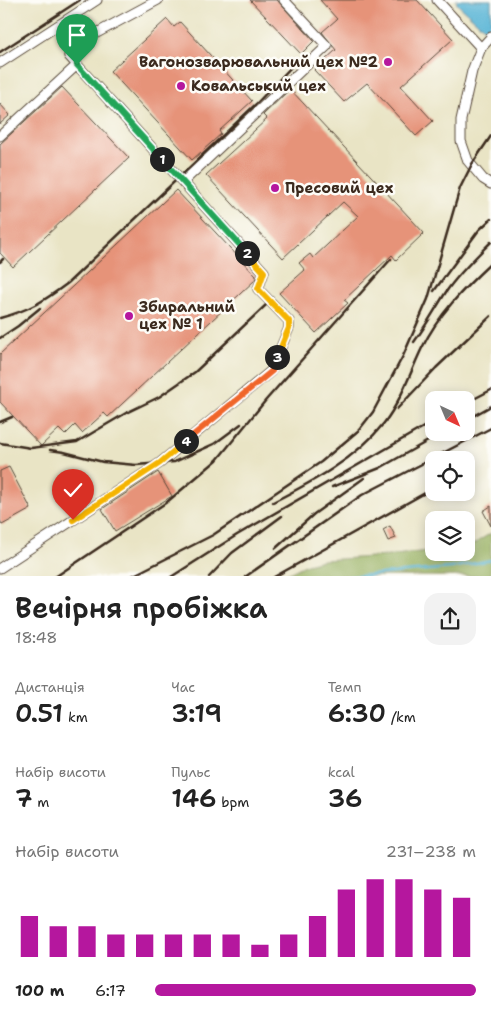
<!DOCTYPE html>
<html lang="uk">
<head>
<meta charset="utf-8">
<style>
  body { margin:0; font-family:"Shantell Sans",sans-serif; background:#f2f2f2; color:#222; height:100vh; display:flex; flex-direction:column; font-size:19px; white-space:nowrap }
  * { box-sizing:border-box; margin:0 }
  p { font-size:16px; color:#767676 }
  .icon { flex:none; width:28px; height:28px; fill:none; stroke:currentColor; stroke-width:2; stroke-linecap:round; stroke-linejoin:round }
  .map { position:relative; height:576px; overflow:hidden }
  .panel { display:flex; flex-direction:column; background:#fff; flex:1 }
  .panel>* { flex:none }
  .needle { width:32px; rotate:136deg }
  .controls { position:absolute; left:425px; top:391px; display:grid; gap:10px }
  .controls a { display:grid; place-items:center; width:50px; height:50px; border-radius:10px; background:#fff; box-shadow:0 2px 12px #0003; font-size:25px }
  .pin { position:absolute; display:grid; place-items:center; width:42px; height:42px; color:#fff; margin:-51px -21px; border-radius:50% 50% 50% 0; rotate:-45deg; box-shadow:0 0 5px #0007 }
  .pin .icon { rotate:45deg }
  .km { position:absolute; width:25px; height:25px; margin:-12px; border-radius:50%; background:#222; color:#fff; font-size:14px; line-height:25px; text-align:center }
  .round { display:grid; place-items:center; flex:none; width:52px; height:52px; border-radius:15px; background:#f2f2f2 }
  .head { display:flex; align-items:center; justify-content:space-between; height:85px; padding:0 15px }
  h1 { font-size:28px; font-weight:600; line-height:38px }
  .figures { display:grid; grid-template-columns:repeat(3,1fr); gap:8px; height:85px; padding:5px 15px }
  .figures div { display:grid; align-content:center }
  .figures b { font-size:25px; font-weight:600 }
  .figures small { font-size:14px; font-weight:400 }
  .figures p { font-size:14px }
  .chart { height:140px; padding:10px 15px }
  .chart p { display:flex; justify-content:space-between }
  .chart svg { width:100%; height:90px; margin-top:5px; stroke:#b5179e; stroke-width:6 }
  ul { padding:0 15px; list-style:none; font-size:16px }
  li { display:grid; grid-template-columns:80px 60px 1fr; align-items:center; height:38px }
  li i { height:12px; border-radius:6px; background:#b5179e }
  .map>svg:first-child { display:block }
  .forest { fill:#97b060; stroke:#696d3f }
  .water { fill:#56b4d5; stroke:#486f7a }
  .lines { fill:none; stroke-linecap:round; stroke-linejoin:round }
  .stream { stroke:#56b4d5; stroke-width:2.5 }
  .building { fill:#e69379 }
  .minor-casing { stroke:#554637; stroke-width:11 }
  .minor { stroke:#fff; stroke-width:9 }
  .rail { stroke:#3b2a1e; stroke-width:2.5 }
  .split-1-casing { stroke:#fff; stroke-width:10 }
  .split-2-casing { stroke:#fff; stroke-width:10 }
  .split-3-casing { stroke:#fff; stroke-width:10 }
  .split-4-casing { stroke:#fff; stroke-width:10 }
  .split-5-casing { stroke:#fff; stroke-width:10 }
  .split-1 { stroke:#22a559; stroke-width:6 }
  .split-2 { stroke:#22a559; stroke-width:6 }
  .split-3 { stroke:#f5b400; stroke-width:6 }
  .split-4 { stroke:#f0652b; stroke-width:6 }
  .split-5 { stroke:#f5b400; stroke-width:6 }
  .poi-dot { fill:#b5179e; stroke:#fdfcf7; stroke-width:2 }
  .labels { text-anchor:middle; stroke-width:5; stroke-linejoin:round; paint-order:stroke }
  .poi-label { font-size:15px; font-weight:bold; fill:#3b2a1e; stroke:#fdfcf7; text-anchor:start }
</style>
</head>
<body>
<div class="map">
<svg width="491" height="577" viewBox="0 0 491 577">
  <rect width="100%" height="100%" fill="#fdfcf7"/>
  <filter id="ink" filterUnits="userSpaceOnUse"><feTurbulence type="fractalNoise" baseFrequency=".02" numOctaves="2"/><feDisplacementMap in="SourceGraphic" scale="10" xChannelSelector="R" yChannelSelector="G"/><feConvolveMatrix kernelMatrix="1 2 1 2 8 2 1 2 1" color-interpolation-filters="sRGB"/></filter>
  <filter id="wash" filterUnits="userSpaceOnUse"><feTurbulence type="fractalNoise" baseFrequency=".0096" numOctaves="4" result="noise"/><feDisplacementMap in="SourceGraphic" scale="20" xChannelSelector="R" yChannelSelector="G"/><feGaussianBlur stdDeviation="1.12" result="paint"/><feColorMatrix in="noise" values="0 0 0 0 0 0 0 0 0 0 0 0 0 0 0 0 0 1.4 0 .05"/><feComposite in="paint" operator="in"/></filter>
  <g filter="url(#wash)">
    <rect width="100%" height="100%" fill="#e9e4c5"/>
    <polygon class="forest" points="491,533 491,576 283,576 307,564 323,560 388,556 434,550 434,552 466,552 466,546 472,545"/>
    <polygon class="water" points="456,0 491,0 491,23 485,29 457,4"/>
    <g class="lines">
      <polyline class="stream" points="347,577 451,568 491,560"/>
    </g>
    <g id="blocks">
      <g class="building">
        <polygon points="250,0 277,0 314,41 301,54"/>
        <polygon points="320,0 417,0 453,39 401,86 433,121 416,136 367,83 344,102 314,70 336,50 322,32 337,19"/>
        <polygon points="167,19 174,27 180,22 252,101 219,131 221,134 192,160 110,71"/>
        <polygon points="62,87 129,158 13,267 0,253 0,144"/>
        <polygon points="290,89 424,233 396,260 392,255 344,300 348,303 316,333 279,293 305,270 299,263 310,254 313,258 358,216 343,202 283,258 206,175 267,119 263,115"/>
        <polygon points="0,104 10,115 0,124"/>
        <polygon points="176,190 256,276 255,280 108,417 104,413 82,433 75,425 65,435 59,429 41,446 0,402 0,354"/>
        <polygon points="9,467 31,509 2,525 0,520 0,471"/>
        <polygon points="158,472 172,496 115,531 102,509"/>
        <polygon points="491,506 491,526 483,511"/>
        <polygon points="390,526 396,538 388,541 383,530"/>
      </g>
    </g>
  </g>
  <g filter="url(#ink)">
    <use href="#blocks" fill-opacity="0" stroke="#554637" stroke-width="1"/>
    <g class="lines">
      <defs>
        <g id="minor">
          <polyline points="437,0 481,48 472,71 461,120 461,141 468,161 483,179 491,184"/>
          <polyline points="481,48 491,37"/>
          <polyline points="0,63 97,0"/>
          <polyline points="0,136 77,65"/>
          <polyline points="183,182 327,46 284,0"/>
          <polyline points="0,568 160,463 271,371 289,328 289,321 258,289 264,272 69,56 82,41 158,0"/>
        </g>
      </defs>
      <use href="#minor" class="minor-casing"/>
      <use href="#minor" class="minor"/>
      <g class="rail">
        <polyline points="0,52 80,0"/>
        <polyline points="0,262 3,259"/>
        <polyline points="434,291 479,230 491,219"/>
        <path d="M 0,318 C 30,310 44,301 68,283 L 256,104 L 295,63"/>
        <polyline points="0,338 18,326 40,308"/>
        <path d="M 414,342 C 426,326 435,309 446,292 C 459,273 475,258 491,242"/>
        <polyline points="466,403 491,390"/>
        <polyline points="397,409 436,368 491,316"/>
        <polyline points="466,420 491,406"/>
        <polyline points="0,422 12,417"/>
        <polyline points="0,443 31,448 77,442 126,413 159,397 195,372 266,305"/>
        <polyline points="50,450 64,452 103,462 136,465 174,462 214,444 241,424"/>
        <polyline points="332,487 380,468 444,432"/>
        <path d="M 273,502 C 312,482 356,459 384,423 C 401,401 410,373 422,348 C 438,315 464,288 491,263"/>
        <polyline points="276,548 314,514 364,478"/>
        <polyline points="55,577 167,502 217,460 266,400 391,259"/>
        <polyline points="130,577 213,535 321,462 359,430 373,412 403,356 428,299 460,188 472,164 491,136"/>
        <polyline points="171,577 237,535 434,421"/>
        <polyline points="209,577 232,553 282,516"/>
        <polyline points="245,577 362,495 491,428"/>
        <polyline points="274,577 434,488"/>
      </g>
    </g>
  </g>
  <g class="lines" filter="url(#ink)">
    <defs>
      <polyline id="split-1" points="77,65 162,159"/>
      <polyline id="split-2" points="162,159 247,253"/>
      <polyline id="split-3" points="247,253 264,272 258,289 289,321 289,328 277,357"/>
      <polyline id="split-4" points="186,441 272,371 277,357"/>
      <polyline id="split-5" points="73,520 160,463 186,441"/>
    </defs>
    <use href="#split-1" class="split-1-casing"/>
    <use href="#split-2" class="split-2-casing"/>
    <use href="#split-3" class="split-3-casing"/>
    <use href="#split-4" class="split-4-casing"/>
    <use href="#split-5" class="split-5-casing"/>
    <use href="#split-1" class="split-1"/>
    <use href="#split-2" class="split-2"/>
    <use href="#split-3" class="split-3"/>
    <use href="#split-4" class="split-4"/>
    <use href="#split-5" class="split-5"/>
  </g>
  <g class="poi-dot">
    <circle cx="388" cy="62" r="5"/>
    <circle cx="181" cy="86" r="5"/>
    <circle cx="275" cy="188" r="5"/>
    <circle cx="129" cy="316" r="5"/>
  </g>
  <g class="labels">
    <g class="poi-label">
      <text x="378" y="67" text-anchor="end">Вагонозварювальний цех №2</text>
      <text x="191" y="91">Ковальський цех</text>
      <text x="285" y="193">Пресовий цех</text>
      <text x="139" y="312">Збиральний<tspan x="139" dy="17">цех № 1</tspan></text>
    </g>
  </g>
</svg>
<div class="controls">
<a><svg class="needle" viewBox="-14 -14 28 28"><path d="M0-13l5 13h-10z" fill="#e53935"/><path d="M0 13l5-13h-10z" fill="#767676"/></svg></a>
<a><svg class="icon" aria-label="locate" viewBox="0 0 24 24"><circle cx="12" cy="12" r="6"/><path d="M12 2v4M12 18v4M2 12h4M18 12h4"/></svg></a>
<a><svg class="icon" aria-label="layers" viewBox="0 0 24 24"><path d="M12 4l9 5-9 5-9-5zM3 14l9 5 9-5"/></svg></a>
</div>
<div class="pin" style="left:77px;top:65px;background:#1e9e55"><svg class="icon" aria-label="arrive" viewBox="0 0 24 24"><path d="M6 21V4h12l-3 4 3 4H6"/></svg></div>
<div class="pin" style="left:73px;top:520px;background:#d93025"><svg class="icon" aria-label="check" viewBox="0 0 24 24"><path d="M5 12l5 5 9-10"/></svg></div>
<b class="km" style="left:162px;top:159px">1</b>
<b class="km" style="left:247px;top:253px">2</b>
<b class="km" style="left:277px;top:357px">3</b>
<b class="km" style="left:186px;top:441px">4</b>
</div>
<section class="panel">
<div class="head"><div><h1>Вечірня пробіжка</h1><p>18:48</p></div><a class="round"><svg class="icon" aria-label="share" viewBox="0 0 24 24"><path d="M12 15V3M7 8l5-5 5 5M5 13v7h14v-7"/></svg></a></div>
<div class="figures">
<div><p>Дистанція</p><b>0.51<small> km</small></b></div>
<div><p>Час</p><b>3:19</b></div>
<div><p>Темп</p><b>6:30<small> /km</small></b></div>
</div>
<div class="figures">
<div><p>Набір висоти</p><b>7<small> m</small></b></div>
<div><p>Пульс</p><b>146<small> bpm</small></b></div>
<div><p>kcal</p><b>36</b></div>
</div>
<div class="chart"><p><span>Набір висоти</span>231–238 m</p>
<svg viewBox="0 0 160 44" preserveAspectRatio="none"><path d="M5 44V24M15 44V29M25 44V29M35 44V33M45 44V33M55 44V33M65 44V33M75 44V33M85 44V38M95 44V33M105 44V24M115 44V11M125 44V6M135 44V6M145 44V11M155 44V15"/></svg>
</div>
<ul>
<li><b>100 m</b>6:17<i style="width:100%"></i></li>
</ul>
</section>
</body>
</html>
